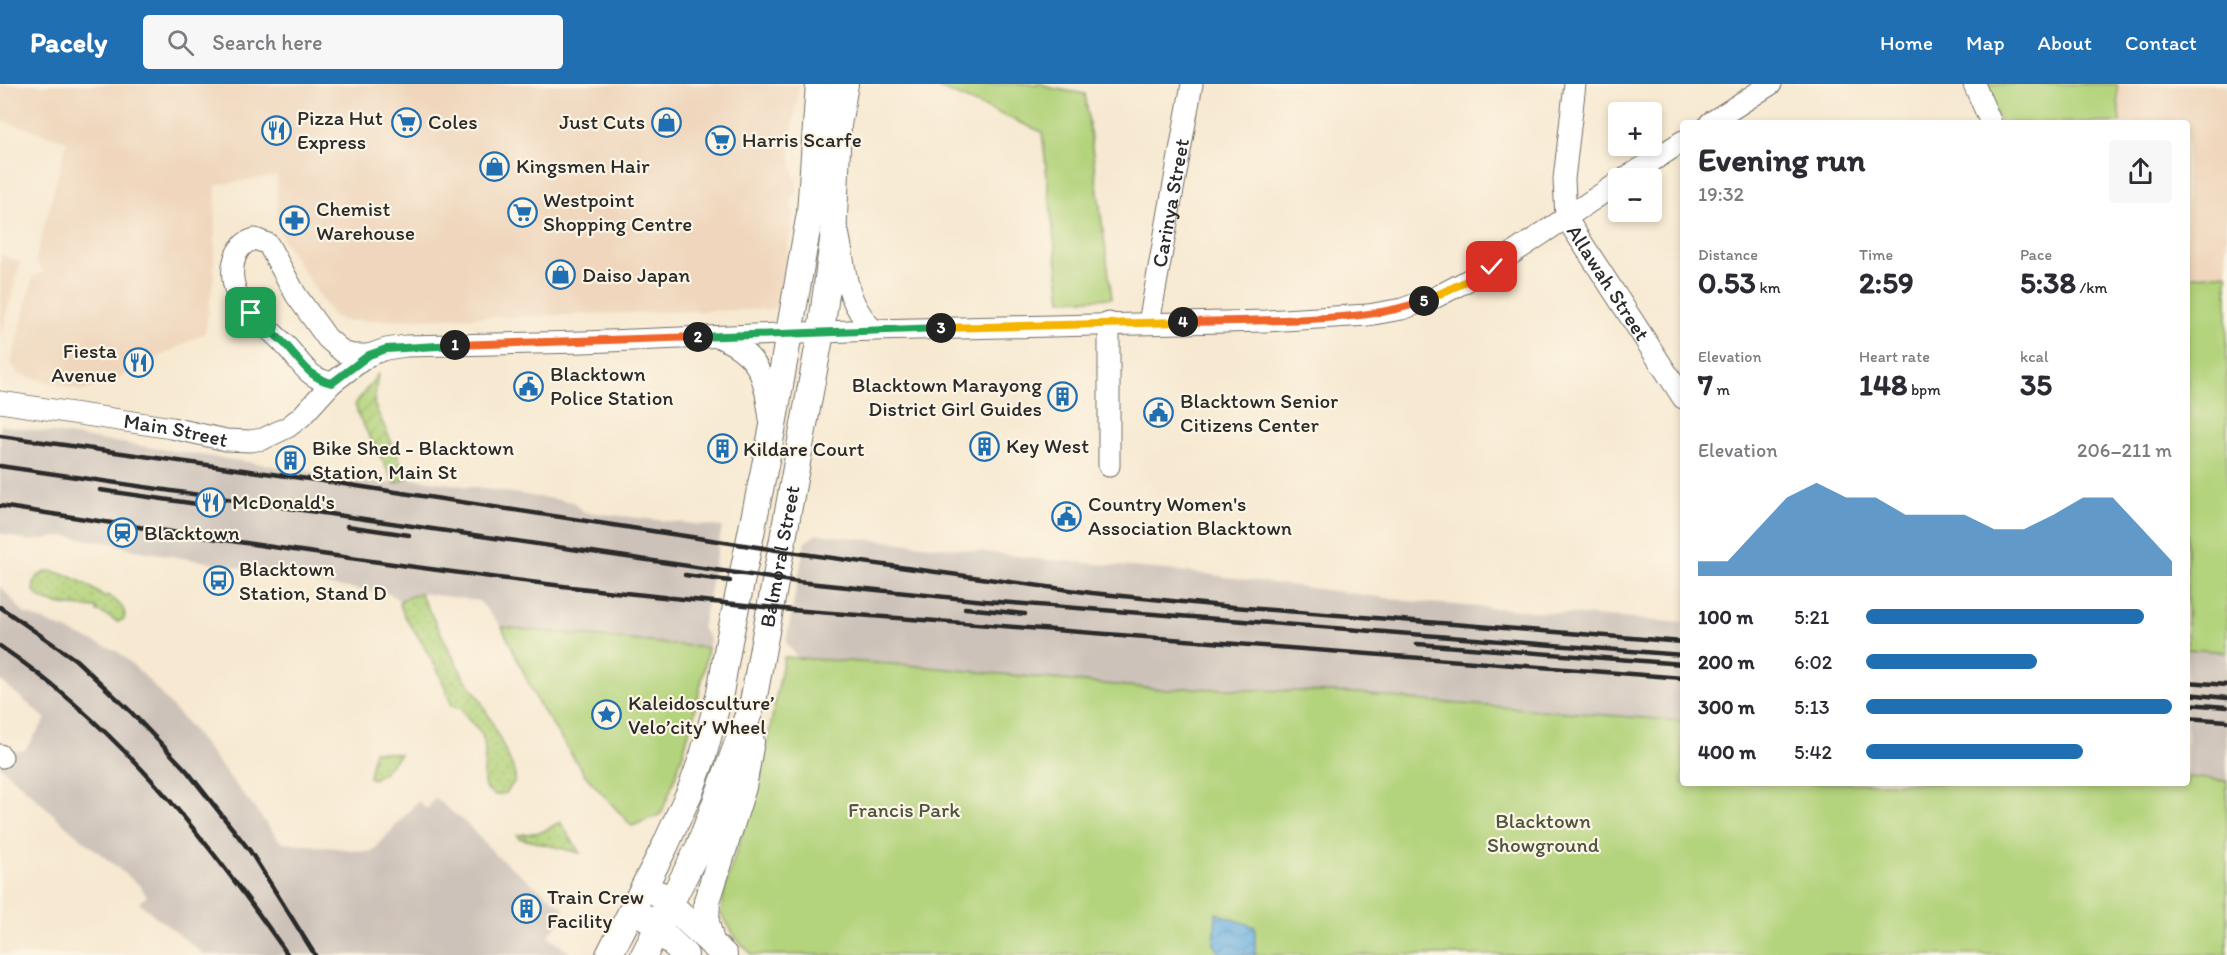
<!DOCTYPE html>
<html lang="en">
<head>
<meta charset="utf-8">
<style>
  body { margin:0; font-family:Itim,sans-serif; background:#f7f7f7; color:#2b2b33; height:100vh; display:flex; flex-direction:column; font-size:22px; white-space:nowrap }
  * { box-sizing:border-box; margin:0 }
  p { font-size:20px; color:#7c7c81 }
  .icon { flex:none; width:33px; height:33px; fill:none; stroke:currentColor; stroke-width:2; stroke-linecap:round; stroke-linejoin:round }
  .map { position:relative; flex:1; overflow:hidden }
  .panel { position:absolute; left:1680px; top:36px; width:510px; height:666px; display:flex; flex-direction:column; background:#fff; border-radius:6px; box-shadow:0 3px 9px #0003 }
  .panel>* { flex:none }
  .tools { position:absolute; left:1608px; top:18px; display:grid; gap:12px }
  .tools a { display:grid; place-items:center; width:54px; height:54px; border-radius:6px; background:#fff; box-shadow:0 3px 9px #0003; font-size:30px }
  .pin { position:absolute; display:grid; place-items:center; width:51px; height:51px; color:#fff; margin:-26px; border-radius:12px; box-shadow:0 3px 9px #0006 }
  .km { position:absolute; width:30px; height:30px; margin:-15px; border-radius:50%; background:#222; color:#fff; font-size:16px; line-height:30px; text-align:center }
  .round { display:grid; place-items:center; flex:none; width:63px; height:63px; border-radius:6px; background:#f7f7f7 }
  .summary { display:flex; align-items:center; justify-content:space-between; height:102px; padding:0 18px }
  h1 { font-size:33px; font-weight:700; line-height:45px }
  .figures { display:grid; grid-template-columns:repeat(3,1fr); gap:9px; height:102px; padding:6px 18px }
  .figures div { display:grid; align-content:center }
  .figures b { font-size:30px; font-weight:700 }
  .figures small { font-size:16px; font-weight:400 }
  .figures p { font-size:16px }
  .chart { height:168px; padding:12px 18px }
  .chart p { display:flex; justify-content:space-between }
  .chart svg { width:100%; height:108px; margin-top:6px; fill:#1f6fb2; opacity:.7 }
  ul { padding:0 18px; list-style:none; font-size:20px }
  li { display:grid; grid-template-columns:96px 72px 1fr; align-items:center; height:45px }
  li i { height:15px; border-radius:8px; background:#1f6fb2 }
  header { display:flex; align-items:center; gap:36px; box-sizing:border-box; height:84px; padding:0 30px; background:#1f6fb2; color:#fff }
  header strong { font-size:28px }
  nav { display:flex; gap:33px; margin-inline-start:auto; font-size:21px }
  .search { width:420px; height:54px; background:#f7f7f7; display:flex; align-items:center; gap:15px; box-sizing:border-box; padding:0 21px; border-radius:6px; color:#7c7c81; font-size:22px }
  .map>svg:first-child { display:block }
  .built { fill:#efd6bc }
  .industrial { fill:#cdc2b9 }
  .grass { fill:url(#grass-dots); stroke:#6f7f53; stroke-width:1.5 }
  .park { fill:#b3d37b; stroke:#6f7f53; stroke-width:1.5 }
  .garden { fill:url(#garden-furrows); stroke:#6f7f53; stroke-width:1.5 }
  .water { fill:url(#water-waves); stroke:#4b6e86; stroke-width:1.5 }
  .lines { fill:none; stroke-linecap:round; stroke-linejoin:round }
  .minor-casing { stroke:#726e65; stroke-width:23 }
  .major-casing { stroke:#726e65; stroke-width:28 }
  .minor { stroke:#fff; stroke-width:21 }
  .major { stroke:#fff; stroke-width:26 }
  .rail { stroke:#2b2b2b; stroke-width:4.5 }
  .split-1-casing { stroke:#fff; stroke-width:12 }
  .split-2-casing { stroke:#fff; stroke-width:12 }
  .split-3-casing { stroke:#fff; stroke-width:12 }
  .split-4-casing { stroke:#fff; stroke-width:12 }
  .split-5-casing { stroke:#fff; stroke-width:12 }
  .split-6-casing { stroke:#fff; stroke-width:12 }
  .split-1 { stroke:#22a559; stroke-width:8 }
  .split-2 { stroke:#f0652b; stroke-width:8 }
  .split-3 { stroke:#22a559; stroke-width:8 }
  .split-4 { stroke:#f5b400; stroke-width:8 }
  .split-5 { stroke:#f0652b; stroke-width:8 }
  .split-6 { stroke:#f5b400; stroke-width:8 }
  .labels { text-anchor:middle; stroke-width:4.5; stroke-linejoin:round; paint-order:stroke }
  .poi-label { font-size:21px; fill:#2b2b2b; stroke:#fcf5e5; text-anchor:start }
  .street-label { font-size:21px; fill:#2b2b2b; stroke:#fcf5e5 }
  .park-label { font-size:21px; fill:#4d553f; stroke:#fcf5e5 }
</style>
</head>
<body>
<header>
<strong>Pacely</strong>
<div class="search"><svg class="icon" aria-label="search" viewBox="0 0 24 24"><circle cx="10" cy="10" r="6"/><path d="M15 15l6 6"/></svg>Search here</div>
<nav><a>Home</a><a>Map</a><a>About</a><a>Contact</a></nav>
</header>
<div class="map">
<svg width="2227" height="871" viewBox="0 0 2227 871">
  <defs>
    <pattern id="grass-dots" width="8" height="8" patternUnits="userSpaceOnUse" patternTransform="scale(1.5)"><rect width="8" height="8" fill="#b3d37b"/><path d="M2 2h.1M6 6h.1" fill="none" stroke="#9ab56a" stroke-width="1.8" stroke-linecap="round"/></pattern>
    <pattern id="garden-furrows" width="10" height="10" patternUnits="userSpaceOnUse" patternTransform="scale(1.5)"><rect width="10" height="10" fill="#b3d37b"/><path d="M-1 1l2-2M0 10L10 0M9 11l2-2" fill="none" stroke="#9ab56a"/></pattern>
    <pattern id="water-waves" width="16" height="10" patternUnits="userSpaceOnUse" patternTransform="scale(1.5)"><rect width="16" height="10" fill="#6bb0e1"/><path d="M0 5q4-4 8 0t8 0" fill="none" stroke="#588fb7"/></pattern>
  </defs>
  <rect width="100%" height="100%" fill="#fcf5e5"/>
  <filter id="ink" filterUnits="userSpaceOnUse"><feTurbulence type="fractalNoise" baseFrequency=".0167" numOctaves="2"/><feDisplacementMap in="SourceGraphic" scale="12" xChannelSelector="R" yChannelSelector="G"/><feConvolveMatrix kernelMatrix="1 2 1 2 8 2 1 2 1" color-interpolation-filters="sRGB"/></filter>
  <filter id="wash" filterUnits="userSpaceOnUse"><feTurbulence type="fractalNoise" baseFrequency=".008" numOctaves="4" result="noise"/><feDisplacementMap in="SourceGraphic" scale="24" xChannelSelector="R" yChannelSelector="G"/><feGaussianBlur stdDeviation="1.35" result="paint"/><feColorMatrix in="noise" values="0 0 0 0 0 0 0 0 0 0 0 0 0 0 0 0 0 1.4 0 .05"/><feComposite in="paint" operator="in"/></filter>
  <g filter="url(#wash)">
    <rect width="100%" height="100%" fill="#f7e9d1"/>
    <g class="built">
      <polygon points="0,0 799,0 790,64 792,81 797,98 797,108 791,115 791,126 794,126 777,222 772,225 344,237 332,231 283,157 277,133 277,92 216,101 214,192 205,249 109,299 82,307 18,290 11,278 33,193 44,187 35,178 67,57 0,36"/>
      <polygon points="2117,0 2227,0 2227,189 2187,193 2187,39 2120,39"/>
      <polygon points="0,170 20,178 0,258"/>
    </g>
    <g class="industrial">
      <polygon points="0,341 395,400 408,394 423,396 573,418 584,428 722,443 702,544 710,556 708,564 502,543 479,517 420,509 401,517 390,510 319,500 227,481 134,466 111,459 65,452 28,457 0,449"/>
      <polygon points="817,450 961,465 1039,475 1189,488 1417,518 1683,539 1683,637 1424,617 1361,609 1184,604 1168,606 906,581 797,574 786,558 805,458"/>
      <polygon points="0,502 24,529 117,567 142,589 191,644 281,758 372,768 418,717 427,725 435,714 467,740 497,772 564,824 562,836 548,852 573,871 205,871 139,819 147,812 140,802 72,747 0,682 6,668 24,667 46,635 0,596"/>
      <polygon points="2187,565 2227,568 2227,697 2187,693"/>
    </g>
    <g class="grass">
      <path d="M 48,487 C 70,489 88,500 105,514 L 108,511 C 115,517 128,524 124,535 L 118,538 L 100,528 L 97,528 L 97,524 C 81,522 28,524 34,498 C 35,492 43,489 48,487 Z"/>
      <path d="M 420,509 L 463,592 L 479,614 L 492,638 L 514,686 L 515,693 L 514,698 L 506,709 L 495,711 L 485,704 C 481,687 489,668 482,651 C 477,640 465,637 462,625 L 451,622 C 446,599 431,574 419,554 C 410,539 404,535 399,517 Z"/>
      <polygon points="374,667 400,670 383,689 373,695 369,693"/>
      <polygon points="560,738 580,769 519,754 517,751 542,748"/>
    </g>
    <g class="park">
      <polygon points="930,0 1042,0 1051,4 1085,10 1112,214 1061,216 1042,48"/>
      <polygon points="1983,0 2117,0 2120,39 2000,39"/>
      <polygon points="2227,189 2227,568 2187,565 2187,193"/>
      <path d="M 502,543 L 708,564 C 698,622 684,675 661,730 L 632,742 L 585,691 L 538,619 Z"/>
      <polygon points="784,573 906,581 1168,606 1184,604 1361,609 1424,617 1683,637 1683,699 2187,699 2187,693 2227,697 2227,871 752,871 736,854 721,829 726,799 761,691"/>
    </g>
    <polygon class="garden" points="378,290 374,320 408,394 395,400 359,333 355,320"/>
    <polygon class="water" points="1216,829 1255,843 1255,871 1220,871 1214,860"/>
  </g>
  <g filter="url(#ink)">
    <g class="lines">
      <defs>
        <g id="minor">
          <path id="s1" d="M 1575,0 L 1564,95 L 1566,134 L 1683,314"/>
          <polyline points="1974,0 1991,39"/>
          <polyline points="1710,39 1771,0"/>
          <polyline points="1626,94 1683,57"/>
          <path d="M 838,148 C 847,189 843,213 873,246"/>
          <polyline points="1109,239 1109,382"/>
          <path id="s2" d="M 1149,239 L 1192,0"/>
          <path d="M 719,253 C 761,272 764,292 770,335"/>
          <path d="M 332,299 C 324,297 317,295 311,290 C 301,282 295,271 286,262 C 272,246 252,234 240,216 C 228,197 229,161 255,155 L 268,160 L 296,211 L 327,254 L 343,268 L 352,271 L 369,271"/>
          <path id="s3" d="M 0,318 L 172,344 L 226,356 L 250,357 L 263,355 L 288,343 L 301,333 L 332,299 L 369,271 L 386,265 L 406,262 L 584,258 L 873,246 L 1266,237 L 1368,231 L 1402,225 L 1436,213 L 1461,200 L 1492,183 L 1618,99"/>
          <polyline points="0,671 2,673"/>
        </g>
        <g id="major">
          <polyline points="659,810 724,871"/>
          <polyline points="647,834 685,871"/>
          <polyline points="711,858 706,838 707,817 743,703 751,657"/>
          <polyline points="609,871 665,762 691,705 703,672 720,609 729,557 772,347 810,129 819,0"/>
          <path id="s4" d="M 644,871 L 699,763 L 753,618 L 821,248 L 833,156 L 838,41 L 845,0"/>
        </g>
      </defs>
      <use href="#minor" class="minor-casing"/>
      <use href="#major" class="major-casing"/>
      <use href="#minor" class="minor"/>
      <use href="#major" class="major"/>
      <g class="rail">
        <polyline points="0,352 337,399 803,470 1092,509 1233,523 1683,558"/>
        <polyline points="0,382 798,498 985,517 1683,571"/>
        <polyline points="100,406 204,421"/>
        <path d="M 0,422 C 190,451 380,480 571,503 C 645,512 719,518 792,526 L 1683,594"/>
        <polyline points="347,442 409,451"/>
        <polyline points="685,491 730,497"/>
        <polyline points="0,523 76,576 131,628 187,687 250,767 315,871"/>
        <polyline points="965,524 1025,530"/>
        <polyline points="1417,560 1683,580"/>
        <path d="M 0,562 C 118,642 207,755 288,871"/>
        <polyline points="2187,598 2227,601"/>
        <polyline points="2187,610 2227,614"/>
        <polyline points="2187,620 2227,623"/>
        <polyline points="2187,634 2227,637"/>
      </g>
    </g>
  </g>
  <g class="lines" filter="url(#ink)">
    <defs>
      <path id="split-1" d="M 251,229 C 262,240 275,250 286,261 C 301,277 309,294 332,299 L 369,271 L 386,265 L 455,261"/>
      <polyline id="split-2" points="455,261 698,253"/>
      <polyline id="split-3" points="698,253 941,244"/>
      <polyline id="split-4" points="941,244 1183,238"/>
      <path id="split-5" d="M 1183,238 C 1225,237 1267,237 1309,235 C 1349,233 1387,230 1424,217"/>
      <polyline id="split-6" points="1424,217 1461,200 1492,183"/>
    </defs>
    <use href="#split-1" class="split-1-casing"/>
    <use href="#split-2" class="split-2-casing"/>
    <use href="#split-3" class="split-3-casing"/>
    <use href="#split-4" class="split-4-casing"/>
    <use href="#split-5" class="split-5-casing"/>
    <use href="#split-6" class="split-6-casing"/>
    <use href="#split-1" class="split-1"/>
    <use href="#split-2" class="split-2"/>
    <use href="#split-3" class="split-3"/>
    <use href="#split-4" class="split-4"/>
    <use href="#split-5" class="split-5"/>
    <use href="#split-6" class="split-6"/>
  </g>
  <defs>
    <symbol id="supermarket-ring" viewBox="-11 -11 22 22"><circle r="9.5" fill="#fcf5e5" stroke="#1f6fb2" stroke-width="1.5"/><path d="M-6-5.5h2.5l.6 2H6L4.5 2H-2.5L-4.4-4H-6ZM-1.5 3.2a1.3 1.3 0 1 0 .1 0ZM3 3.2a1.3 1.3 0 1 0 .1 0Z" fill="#1f6fb2"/></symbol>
    <symbol id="shop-ring" viewBox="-11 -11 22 22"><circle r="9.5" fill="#fcf5e5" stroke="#1f6fb2" stroke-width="1.5"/><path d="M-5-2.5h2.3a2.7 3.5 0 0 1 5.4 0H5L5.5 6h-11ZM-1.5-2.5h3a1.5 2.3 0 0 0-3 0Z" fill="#1f6fb2"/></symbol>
    <symbol id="restaurant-ring" viewBox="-11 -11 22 22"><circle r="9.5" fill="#fcf5e5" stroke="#1f6fb2" stroke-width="1.5"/><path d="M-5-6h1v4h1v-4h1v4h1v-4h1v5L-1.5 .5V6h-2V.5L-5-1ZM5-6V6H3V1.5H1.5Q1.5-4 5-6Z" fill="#1f6fb2"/></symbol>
    <symbol id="pharmacy-ring" viewBox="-11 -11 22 22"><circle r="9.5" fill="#fcf5e5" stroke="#1f6fb2" stroke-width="1.5"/><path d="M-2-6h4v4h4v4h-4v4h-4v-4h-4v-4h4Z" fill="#1f6fb2"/></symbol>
    <symbol id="civic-ring" viewBox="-11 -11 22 22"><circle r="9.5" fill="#fcf5e5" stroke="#1f6fb2" stroke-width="1.5"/><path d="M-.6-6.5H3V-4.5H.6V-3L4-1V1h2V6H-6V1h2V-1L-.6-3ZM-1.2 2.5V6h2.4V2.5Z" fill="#1f6fb2"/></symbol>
    <symbol id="building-ring" viewBox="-11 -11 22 22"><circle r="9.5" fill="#fcf5e5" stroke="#1f6fb2" stroke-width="1.5"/><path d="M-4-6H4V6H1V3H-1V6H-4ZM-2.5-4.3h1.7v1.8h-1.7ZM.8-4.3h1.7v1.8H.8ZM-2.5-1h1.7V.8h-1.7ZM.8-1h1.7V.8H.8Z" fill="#1f6fb2"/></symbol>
    <symbol id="station-ring" viewBox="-11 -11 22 22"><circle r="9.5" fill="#fcf5e5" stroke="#1f6fb2" stroke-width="1.5"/><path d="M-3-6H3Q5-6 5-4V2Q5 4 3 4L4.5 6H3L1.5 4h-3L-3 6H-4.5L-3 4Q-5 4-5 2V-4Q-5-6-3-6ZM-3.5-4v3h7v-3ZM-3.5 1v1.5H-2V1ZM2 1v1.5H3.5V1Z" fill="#1f6fb2"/></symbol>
    <symbol id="bus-ring" viewBox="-11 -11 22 22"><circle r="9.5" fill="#fcf5e5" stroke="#1f6fb2" stroke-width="1.5"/><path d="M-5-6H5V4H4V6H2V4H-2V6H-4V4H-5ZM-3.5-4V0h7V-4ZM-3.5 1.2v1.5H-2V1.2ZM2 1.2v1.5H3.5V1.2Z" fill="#1f6fb2"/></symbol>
    <symbol id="sight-ring" viewBox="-11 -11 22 22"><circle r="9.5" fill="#fcf5e5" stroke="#1f6fb2" stroke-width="1.5"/><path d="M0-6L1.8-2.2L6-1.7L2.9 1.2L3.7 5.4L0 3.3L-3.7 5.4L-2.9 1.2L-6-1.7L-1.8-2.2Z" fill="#1f6fb2"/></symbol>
  </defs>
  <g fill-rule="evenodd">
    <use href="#supermarket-ring" x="390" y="22" width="33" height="33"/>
    <use href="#shop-ring" x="650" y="22" width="33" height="33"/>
    <use href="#restaurant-ring" x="260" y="30" width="33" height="33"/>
    <use href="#supermarket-ring" x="704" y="40" width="33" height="33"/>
    <use href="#shop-ring" x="478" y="66" width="33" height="33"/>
    <use href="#supermarket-ring" x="506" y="112" width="33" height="33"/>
    <use href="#pharmacy-ring" x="278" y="120" width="33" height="33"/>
    <use href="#shop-ring" x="544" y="174" width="33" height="33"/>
    <use href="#restaurant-ring" x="122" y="262" width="33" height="33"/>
    <use href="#civic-ring" x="512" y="286" width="33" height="33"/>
    <use href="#building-ring" x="1046" y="296" width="33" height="33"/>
    <use href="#civic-ring" x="1142" y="312" width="33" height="33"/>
    <use href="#building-ring" x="968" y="346" width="33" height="33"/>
    <use href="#building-ring" x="706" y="348" width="33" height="33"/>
    <use href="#building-ring" x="274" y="360" width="33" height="33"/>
    <use href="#restaurant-ring" x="194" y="402" width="33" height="33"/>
    <use href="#civic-ring" x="1050" y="416" width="33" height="33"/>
    <use href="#station-ring" x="106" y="432" width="33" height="33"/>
    <use href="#bus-ring" x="202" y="480" width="33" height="33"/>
    <use href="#sight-ring" x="590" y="614" width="33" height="33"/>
    <use href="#building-ring" x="510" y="808" width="33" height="33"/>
  </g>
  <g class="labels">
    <g class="poi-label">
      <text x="297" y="41">Pizza Hut<tspan x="297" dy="24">Express</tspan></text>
      <text x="428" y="45">Coles</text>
      <text x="645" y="45" text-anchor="end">Just Cuts</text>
      <text x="742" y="63">Harris Scarfe</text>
      <text x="516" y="89">Kingsmen Hair</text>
      <text x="543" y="123">Westpoint<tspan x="543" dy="24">Shopping Centre</tspan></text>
      <text x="316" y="132">Chemist<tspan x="316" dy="24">Warehouse</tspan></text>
      <text x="582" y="198">Daiso Japan</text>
      <text x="117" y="274" text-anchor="end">Fiesta<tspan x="117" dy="24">Avenue</tspan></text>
      <text x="550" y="297">Blacktown<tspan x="550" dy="24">Police Station</tspan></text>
      <text x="1042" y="308" text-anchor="end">Blacktown Marayong<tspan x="1042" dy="24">District Girl Guides</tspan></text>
      <text x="1180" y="324">Blacktown Senior<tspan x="1180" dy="24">Citizens Center</tspan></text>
      <text x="1006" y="369">Key West</text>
      <text x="312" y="371">Bike Shed - Blacktown<tspan x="312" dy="24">Station, Main St</tspan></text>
      <text x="743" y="372">Kildare Court</text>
      <text x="232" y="425">McDonald's</text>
      <text x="1088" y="427">Country Women's<tspan x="1088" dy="24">Association Blacktown</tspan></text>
      <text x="144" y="456">Blacktown</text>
      <text x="239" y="492">Blacktown<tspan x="239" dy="24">Station, Stand D</tspan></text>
      <text x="628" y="626">Kaleidosculture’<tspan x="628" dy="24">Velo’city’ Wheel</tspan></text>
      <text x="547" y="820">Train Crew<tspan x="547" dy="24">Facility</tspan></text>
    </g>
    <g class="street-label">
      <text dy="7" stroke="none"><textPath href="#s2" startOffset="122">Carinya Street</textPath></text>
      <text dy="7" stroke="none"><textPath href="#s1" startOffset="212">Allawah Street</textPath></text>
      <text dy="7" stroke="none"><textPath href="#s3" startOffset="178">Main Street</textPath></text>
      <text dy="7" stroke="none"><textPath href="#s4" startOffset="424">Balmoral Street</textPath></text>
    </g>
    <g class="park-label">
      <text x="904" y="733">Francis Park</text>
      <text x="1543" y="744">Blacktown<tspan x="1543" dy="24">Showground</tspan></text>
    </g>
  </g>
</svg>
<div class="tools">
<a>+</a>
<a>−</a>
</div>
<div class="pin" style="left:251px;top:229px;background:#1e9e55"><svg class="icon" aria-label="arrive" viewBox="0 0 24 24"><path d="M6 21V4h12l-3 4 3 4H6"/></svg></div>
<div class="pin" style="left:1492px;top:183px;background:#d93025"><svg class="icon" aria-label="check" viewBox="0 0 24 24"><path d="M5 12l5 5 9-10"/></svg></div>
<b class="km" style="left:455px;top:261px">1</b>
<b class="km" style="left:698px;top:253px">2</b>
<b class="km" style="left:941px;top:244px">3</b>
<b class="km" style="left:1183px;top:238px">4</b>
<b class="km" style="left:1424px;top:217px">5</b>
<section class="panel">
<div class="summary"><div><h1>Evening run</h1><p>19:32</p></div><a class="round"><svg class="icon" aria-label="share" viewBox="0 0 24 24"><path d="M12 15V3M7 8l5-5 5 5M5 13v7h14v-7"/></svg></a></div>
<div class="figures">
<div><p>Distance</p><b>0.53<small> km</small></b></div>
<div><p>Time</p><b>2:59</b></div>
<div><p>Pace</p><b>5:38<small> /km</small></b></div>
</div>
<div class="figures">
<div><p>Elevation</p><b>7<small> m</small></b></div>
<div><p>Heart rate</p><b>148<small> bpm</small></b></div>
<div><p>kcal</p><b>35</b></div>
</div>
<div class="chart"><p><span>Elevation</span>206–211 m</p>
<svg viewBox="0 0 160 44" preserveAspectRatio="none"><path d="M0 44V38L10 38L20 25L30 12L40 6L50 12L60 12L70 19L80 19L90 19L100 25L110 25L120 19L130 12L140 12L150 25L160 38V44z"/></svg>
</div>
<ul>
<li><b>100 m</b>5:21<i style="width:91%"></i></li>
<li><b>200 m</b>6:02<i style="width:56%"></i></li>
<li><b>300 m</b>5:13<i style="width:100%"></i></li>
<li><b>400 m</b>5:42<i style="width:71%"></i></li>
</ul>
</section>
</div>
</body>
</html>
